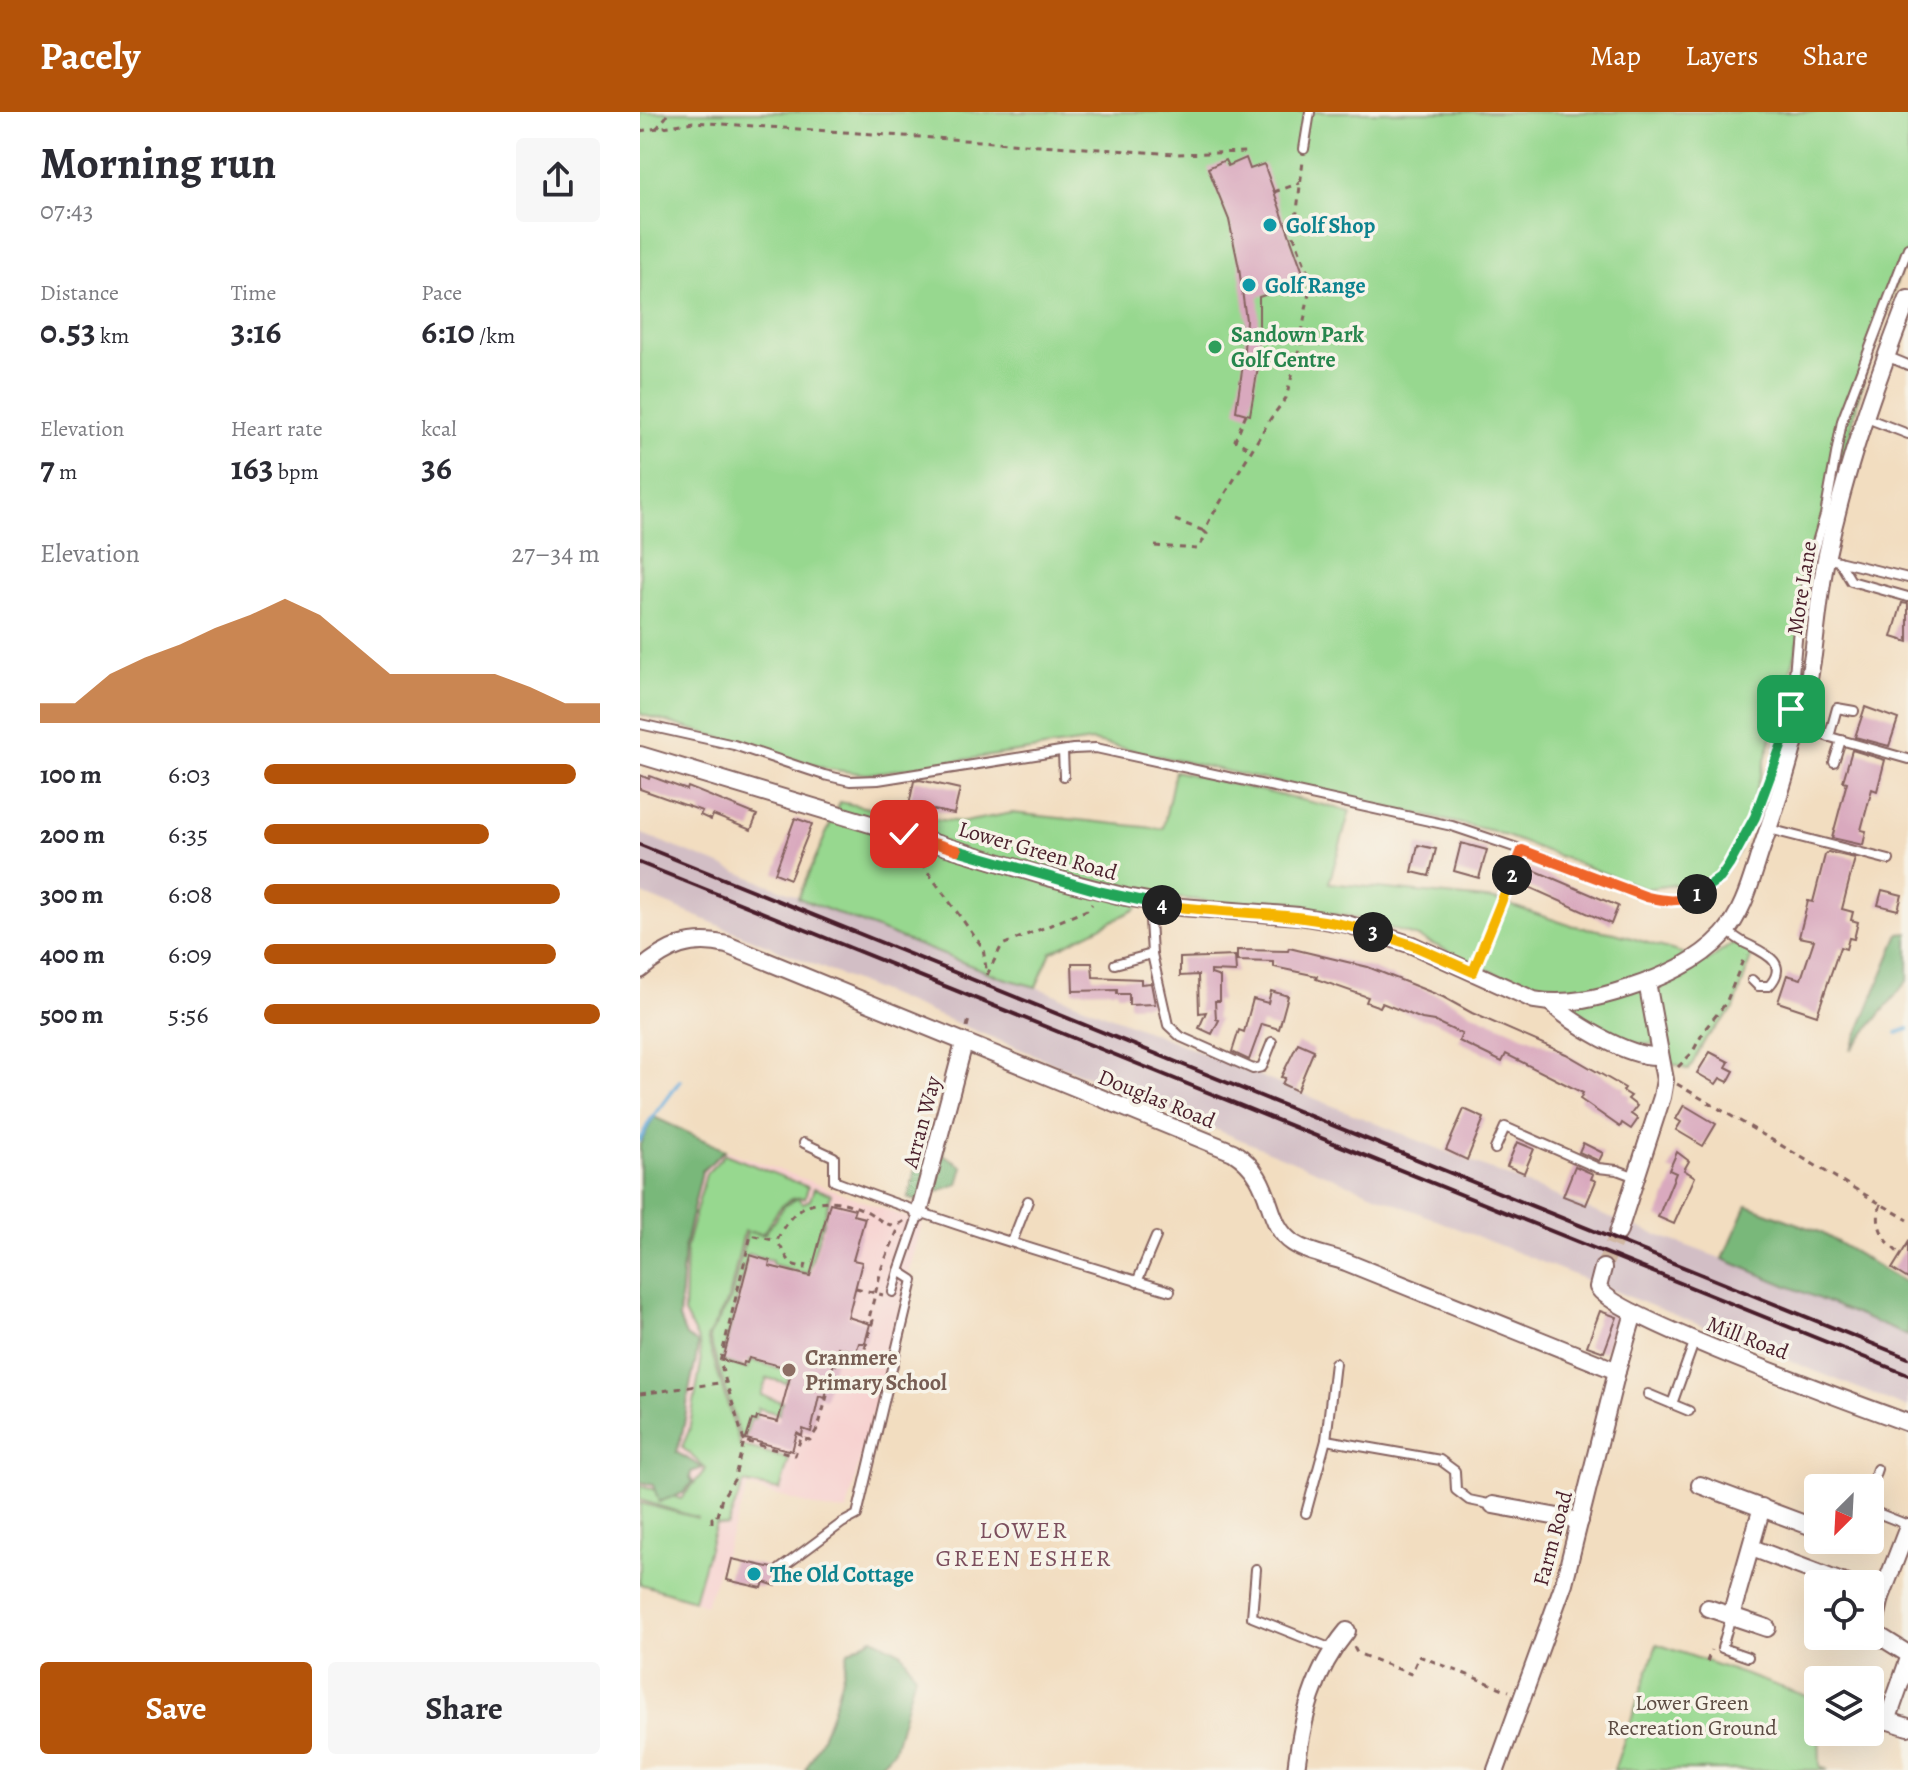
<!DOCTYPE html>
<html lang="en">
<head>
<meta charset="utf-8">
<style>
  body { margin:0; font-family:Alegreya,serif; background:#f7f7f7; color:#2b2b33; height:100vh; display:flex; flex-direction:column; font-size:30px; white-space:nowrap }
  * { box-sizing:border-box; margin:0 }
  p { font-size:26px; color:#7c7c81 }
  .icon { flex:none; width:44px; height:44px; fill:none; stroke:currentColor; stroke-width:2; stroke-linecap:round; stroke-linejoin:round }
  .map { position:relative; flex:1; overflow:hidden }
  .sheet { display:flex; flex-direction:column; background:#fff; width:640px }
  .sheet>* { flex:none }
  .needle { width:52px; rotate:204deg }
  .controls { position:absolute; left:1164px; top:1362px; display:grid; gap:16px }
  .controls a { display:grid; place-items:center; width:80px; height:80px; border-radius:8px; background:#fff; box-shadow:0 8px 32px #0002; font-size:40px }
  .pin { position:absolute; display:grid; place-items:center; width:68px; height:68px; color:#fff; margin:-34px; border-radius:16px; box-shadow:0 4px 12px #0006 }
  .km { position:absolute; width:40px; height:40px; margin:-20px; border-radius:50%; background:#222; color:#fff; font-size:22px; line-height:40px; text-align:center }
  .round { display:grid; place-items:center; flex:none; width:84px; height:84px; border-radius:8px; background:#f7f7f7 }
  .headline { display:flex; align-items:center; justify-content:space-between; height:136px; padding:0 40px }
  h1 { font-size:44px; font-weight:700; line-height:60px }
  .figures { display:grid; grid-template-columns:repeat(3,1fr); gap:12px; height:136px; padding:8px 40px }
  .figures div { display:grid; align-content:center }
  .figures b { font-size:34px; font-weight:700 }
  .figures small { font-size:22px; font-weight:400 }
  .figures p { font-size:22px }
  .chart { height:224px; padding:16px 40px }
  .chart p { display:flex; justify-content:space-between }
  .chart svg { width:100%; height:144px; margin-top:8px; fill:#b45309; opacity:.7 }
  .primary-button { display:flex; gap:16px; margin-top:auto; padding:16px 40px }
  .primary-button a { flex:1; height:92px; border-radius:8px; background:#b45309; color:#fff; font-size:32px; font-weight:700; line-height:92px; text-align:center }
  .primary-button a+a { background:#f7f7f7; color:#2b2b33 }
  ul { padding:0 40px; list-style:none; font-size:26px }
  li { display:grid; grid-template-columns:128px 96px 1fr; align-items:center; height:60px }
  li i { height:20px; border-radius:10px; background:#b45309 }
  header { display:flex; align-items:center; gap:48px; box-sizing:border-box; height:112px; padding:0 40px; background:#b45309; color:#fff }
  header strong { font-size:38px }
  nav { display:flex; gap:44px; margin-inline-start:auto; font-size:28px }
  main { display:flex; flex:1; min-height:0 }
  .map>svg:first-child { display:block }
  .built { fill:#f7d0cf }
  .industrial { fill:#d2bec5 }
  .green { fill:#97d88f; stroke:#707c5d; stroke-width:2 }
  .forest { fill:#79b87a; stroke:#626c52; stroke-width:2 }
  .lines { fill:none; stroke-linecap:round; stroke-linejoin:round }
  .stream { stroke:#65acdc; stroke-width:4 }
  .building { fill:#d9a9be }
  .minor-tunnel { stroke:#d0b7a2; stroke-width:16; stroke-dasharray:16 8; stroke-linecap:butt }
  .service-casing { stroke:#85625f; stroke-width:12 }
  .minor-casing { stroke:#85625f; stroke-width:20 }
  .path { stroke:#85625f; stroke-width:3; stroke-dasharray:6 6; stroke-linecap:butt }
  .service { stroke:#fff; stroke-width:8 }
  .minor { stroke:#fff; stroke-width:16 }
  .rail { stroke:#4a1f2b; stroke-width:4 }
  .split-1-casing { stroke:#fff; stroke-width:16 }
  .split-2-casing { stroke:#fff; stroke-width:16 }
  .split-3-casing { stroke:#fff; stroke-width:16 }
  .split-4-casing { stroke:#fff; stroke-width:16 }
  .split-5-casing { stroke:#fff; stroke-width:16 }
  .split-6-casing { stroke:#fff; stroke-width:16 }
  .split-1 { stroke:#22a559; stroke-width:10 }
  .split-2 { stroke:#f0652b; stroke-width:10 }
  .split-3 { stroke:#f5b400; stroke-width:10 }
  .split-4 { stroke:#f5b400; stroke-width:10 }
  .split-5 { stroke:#22a559; stroke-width:10 }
  .split-6 { stroke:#f0652b; stroke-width:10 }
  .culture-dot { fill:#0f9aa8; stroke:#f7f3e8; stroke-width:3 }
  .leisure-dot { fill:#2e9e5b; stroke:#f7f3e8; stroke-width:3 }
  .education-dot { fill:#8d6e63; stroke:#f7f3e8; stroke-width:3 }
  .labels { text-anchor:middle; stroke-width:7; stroke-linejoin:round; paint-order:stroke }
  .culture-label { font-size:22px; font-weight:bold; fill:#0d838f; stroke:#f7f3e8; text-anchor:start }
  .leisure-label { font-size:22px; font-weight:bold; fill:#27864d; stroke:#f7f3e8; text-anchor:start }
  .street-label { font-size:22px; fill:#4a1f2b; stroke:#f7f3e8 }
  .education-label { font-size:22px; font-weight:bold; fill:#785e54; stroke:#f7f3e8; text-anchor:start }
  .park-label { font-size:22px; fill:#5d4d44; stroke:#f7f3e8 }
  .neighbourhood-label { font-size:24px; letter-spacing:2px; fill:#7c4f5e; stroke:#f7f3e8 }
</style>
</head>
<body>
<header>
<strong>Pacely</strong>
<nav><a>Map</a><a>Layers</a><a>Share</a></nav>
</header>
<main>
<section class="sheet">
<div class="headline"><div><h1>Morning run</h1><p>07:43</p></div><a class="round"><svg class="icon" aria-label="share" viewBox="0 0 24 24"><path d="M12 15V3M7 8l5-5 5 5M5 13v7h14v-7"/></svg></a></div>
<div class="figures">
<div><p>Distance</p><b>0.53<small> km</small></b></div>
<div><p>Time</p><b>3:16</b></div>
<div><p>Pace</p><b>6:10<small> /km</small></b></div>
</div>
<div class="figures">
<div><p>Elevation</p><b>7<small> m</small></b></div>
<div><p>Heart rate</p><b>163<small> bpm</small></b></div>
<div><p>kcal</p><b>36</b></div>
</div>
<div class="chart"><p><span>Elevation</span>27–34 m</p>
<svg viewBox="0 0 160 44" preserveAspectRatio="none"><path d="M0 44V38L10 38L20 29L30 24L40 20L50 15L60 11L70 6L80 11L90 20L100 29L110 29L120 29L130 29L140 33L150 38L160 38V44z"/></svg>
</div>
<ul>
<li><b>100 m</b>6:03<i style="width:93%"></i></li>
<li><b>200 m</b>6:35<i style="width:67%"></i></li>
<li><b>300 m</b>6:08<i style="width:88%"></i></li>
<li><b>400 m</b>6:09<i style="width:87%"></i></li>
<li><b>500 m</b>5:56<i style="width:100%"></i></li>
</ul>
<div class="primary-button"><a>Save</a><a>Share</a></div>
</section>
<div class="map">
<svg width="1268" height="1658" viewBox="0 0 1268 1658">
  <rect width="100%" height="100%" fill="#f7f3e8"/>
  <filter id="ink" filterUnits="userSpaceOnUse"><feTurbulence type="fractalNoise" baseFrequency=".0125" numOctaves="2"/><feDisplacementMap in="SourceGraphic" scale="16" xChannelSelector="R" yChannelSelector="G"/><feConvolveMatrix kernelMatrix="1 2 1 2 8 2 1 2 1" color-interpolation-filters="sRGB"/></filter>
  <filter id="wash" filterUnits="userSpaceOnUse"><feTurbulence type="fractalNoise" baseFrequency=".006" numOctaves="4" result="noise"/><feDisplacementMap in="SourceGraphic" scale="32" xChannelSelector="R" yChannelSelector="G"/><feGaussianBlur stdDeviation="1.8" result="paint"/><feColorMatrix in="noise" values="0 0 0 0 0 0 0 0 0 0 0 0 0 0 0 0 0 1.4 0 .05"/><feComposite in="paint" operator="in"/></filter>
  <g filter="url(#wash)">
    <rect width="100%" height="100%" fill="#f2ddc0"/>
    <polygon class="built" points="85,1038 282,1111 207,1399 184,1397 108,1375 66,1493 0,1473 0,1277 46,1224 39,1207 44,1136 62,1059"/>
    <polygon class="industrial" points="0,721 360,865 396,875 528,927 965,1104 1083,1147 1268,1224 1268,1296 811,1114 0,781"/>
    <g class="green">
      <polygon points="0,0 1268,0 1268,137 1223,268 1169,494 1099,739 1080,766 1005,777 853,719 452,629 227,662 187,657 0,602"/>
      <polygon points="535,659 710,699 689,771 855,788 929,813 975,821 1068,849 1093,831 1112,842 1094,897 1066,926 1049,958 1030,951 1023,933 992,931 937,901 912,881 874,870 778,825 709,804 538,786 503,779 496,797 411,840 396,875 360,865 158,786 200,690 270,705 324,710 372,701 523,717"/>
      <path d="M 85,1042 L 168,1075 L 165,1086 C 142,1082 134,1106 123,1121 L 109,1120 L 124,1123 L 145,1093 L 158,1086 L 163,1091 L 170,1088 L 174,1076 L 191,1082 L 168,1162 L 132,1152 L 132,1148 L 108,1142 L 82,1249 L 107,1257 L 110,1248 L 150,1259 L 147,1271 L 127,1266 L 121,1283 L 142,1290 L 139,1302 L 118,1296 L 115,1307 L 111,1307 L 105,1325 L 101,1327 L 69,1225 L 91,1187 L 107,1119 L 104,1119 L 89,1186 L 67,1226 L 100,1333 L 149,1347 L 140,1378 L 104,1371 L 87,1414 L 76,1412 L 54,1488 L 0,1472 L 0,1391 L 58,1406 L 0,1388 L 0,1373 L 41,1387 L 66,1357 L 42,1335 L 49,1319 L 61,1252 L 59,1230 L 44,1201 L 46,1136 L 66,1062 Z"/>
      <polygon points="1017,1532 1172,1586 1178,1575 1180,1655 1188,1658 974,1658"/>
    </g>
    <g class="forest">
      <polygon points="1268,821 1268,868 1211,938 1259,822"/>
      <path d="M 14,1005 L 85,1038 L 62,1059 L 44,1136 L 39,1207 L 46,1224 L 57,1231 C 58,1246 54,1255 51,1269 C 45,1297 47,1312 36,1340 L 63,1356 L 51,1360 L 50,1366 L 53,1370 L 43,1381 L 19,1390 L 13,1373 L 0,1370 L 0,1032 Z"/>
      <polygon points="293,1017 306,1024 303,1042 323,1055 318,1072 299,1079 293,1076 278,1089 268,1086 286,1018"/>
      <polygon points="1107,1093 1180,1120 1268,1172 1268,1224 1083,1147"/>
      <path d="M 233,1526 L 262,1541 L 275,1563 L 254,1638 L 235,1658 L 165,1658 C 188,1620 199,1582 208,1539 Z"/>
    </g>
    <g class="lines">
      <g class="stream">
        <polyline points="1257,921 1268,917"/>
        <polyline points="0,1028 10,1009 40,969"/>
      </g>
    </g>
    <g id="blocks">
      <g class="building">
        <polygon points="606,46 610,57 624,52 666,169 619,185 619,250 610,303 596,299 603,252 606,208 599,156 589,108 568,56 585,48 588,54"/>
        <polygon points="1262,491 1268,492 1268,530 1252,525"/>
        <polygon points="1225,595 1258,607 1249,634 1215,625"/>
        <polygon points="1212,638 1245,648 1237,679 1232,677 1221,718 1226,719 1223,733 1192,726 1207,670 1203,669"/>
        <polygon points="0,663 9,667 10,664 47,678 48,675 117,703 111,718 73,703 71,708 60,703 62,699 0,677"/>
        <polygon points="280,668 320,677 314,702 269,693 274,669"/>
        <polygon points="155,706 172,712 150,767 135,761"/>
        <polygon points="821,731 847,738 839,766 814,759"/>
        <polygon points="778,733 796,737 789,764 772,760"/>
        <polygon points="1188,740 1215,746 1202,797 1213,800 1211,808 1218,810 1214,827 1209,826 1206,837 1200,835 1177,903 1138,890 1147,863 1161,867 1174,828 1159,825 1168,789 1173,790 1185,743"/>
        <polygon points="889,756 978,794 971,812 882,772"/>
        <polygon points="1242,778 1262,783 1258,798 1238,793"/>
        <polygon points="649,836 728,855 803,885 832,901 926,942 985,976 983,979 991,984 988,987 997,994 991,1002 998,1007 991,1017 982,1011 980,1015 940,987 943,981 866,942 862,950 850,944 819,929 822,922 794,909 782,907 742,891 740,895 726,890 728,885 676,867 677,864 634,855 634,850 597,849 597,838 648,839"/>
        <polygon points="595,844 596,860 571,859 571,862 580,865 580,889 575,889 576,907 579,908 572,922 559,916 566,900 559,901 558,863 540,864 540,846"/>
        <polygon points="432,851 452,851 453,865 501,867 501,872 511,871 515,892 489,893 489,882 477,882 477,878 433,879"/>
        <polygon points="631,879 648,884 639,917 622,912 609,948 592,940 599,918 604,920 613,887 628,891"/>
        <polygon points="658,931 674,938 657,979 642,972 645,966 641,965"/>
        <polygon points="1070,940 1089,950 1086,955 1094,959 1088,970 1080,966 1076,972 1057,961"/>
        <polygon points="1044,993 1076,1012 1063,1034 1036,1018 1041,1010 1036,1007"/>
        <polygon points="824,997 844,1006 827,1048 806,1038"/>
        <polygon points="877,1030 894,1037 884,1061 867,1054"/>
        <polygon points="943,1031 963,1041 959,1049 939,1040"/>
        <polygon points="1037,1040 1049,1049 1044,1058 1055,1065 1034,1112 1018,1105 1036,1061 1029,1058"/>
        <polygon points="935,1054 953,1062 951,1067 956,1069 946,1093 923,1084"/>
        <polygon points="190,1091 215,1097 213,1103 225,1106 213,1148 222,1150 208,1205 230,1212 225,1231 219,1231 216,1240 198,1235 185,1286 179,1284 171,1320 163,1317 162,1324 157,1321 152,1339 106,1327 112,1308 116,1309 117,1305 138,1310 152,1257 109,1246 107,1251 104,1250 103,1254 83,1248 110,1143 130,1149 129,1154 170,1164"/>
        <polygon points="1268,1131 1268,1167 1252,1157"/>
        <polygon points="960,1199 977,1205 964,1240 947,1234"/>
        <polygon points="92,1447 133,1456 134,1460 139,1464 136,1474 124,1470 122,1476 87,1468"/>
      </g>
    </g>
  </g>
  <g filter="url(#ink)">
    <use href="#blocks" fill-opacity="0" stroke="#85625f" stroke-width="2"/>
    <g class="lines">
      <polyline class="minor-tunnel" points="963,1156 978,1121"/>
      <defs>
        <g id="service">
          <polyline points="664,37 670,0"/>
          <polyline points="1246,244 1268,253"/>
          <polyline points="1224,305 1268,322"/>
          <polyline points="1186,446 1268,466"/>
          <polyline points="1199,449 1211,469 1268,485"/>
          <polyline points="0,612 94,633 184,663 210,669 238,668 433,637 456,636 812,714 907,746 1007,785 1028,789 1053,785 1080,766 1089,753 1115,705 1146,621 1151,597 1159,505 1170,454 1185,403 1202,309 1268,136"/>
          <polyline points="1158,616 1268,647"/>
          <polyline points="1189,625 1197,596 1214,599"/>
          <polyline points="423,639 424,664"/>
          <polyline points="1194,650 1201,628"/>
          <polyline points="1129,717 1249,748"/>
          <polyline points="509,790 512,842 528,913 541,925 613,957 622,955 632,930"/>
          <path d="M 1087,819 C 1094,824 1101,830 1109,833 C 1127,842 1149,852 1129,874 L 1118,874 L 1112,868"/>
          <polyline points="475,852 512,842"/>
          <polyline points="833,860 882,738"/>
          <path d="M 164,1031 L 194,1045 L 194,1069 C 304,1111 417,1145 530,1179"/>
          <polyline points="855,1037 865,1015 958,1056 977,1058 996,1065"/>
          <polyline points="372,1130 388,1089"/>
          <polyline points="497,1170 516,1125"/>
          <polyline points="253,1180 259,1159"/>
          <polyline points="1008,1282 1049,1299"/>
          <polyline points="1032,1292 1055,1228"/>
          <polyline points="686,1328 800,1348 815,1359 816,1378 829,1388 853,1393"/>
          <polyline points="1230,1377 1237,1357"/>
          <polyline points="1230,1398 1268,1413"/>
          <polyline points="666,1401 686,1328 695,1251"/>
          <polyline points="140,1457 202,1411 217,1403 273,1168 259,1159 279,1101"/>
          <polyline points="616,1457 612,1505 692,1537"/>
          <polyline points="1091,1504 1082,1536 1108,1545"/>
        </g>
        <g id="minor">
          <path d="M 0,643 L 404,764 L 486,785 L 541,795 L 659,804 L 707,812 L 772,833 L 894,888 C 927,894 958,886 989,876 C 1023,865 1058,850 1083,823 C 1103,801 1111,769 1120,741 C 1142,677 1163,610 1173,543 C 1177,511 1180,478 1186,447 C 1205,357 1235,272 1268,187"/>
          <path d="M 0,858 C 27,835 51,824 87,833 L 593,1040 C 637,1068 622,1110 653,1131 C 668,1141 689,1144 706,1150 L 977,1259"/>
          <path d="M 911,891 C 933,912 989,946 1019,944"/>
          <polyline points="279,1101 324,931"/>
          <polyline points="978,1121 1022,985 1025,968 1007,870"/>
          <path d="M 963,1156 L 958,1175 C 971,1204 1223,1294 1268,1311"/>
          <polyline points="1060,1373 1178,1417"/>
          <polyline points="853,1393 940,1409"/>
          <polyline points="1268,1415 1241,1485 1233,1520 1268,1542"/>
          <polyline points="1112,1436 1207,1472"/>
          <polyline points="1068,1496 1127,1516"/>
          <polyline points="1091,1504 1122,1395"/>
          <polyline points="1230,1603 1268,1615"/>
          <polyline points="1247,1609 1268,1549"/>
          <path d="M 656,1658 C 662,1607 673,1560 707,1519"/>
          <polyline points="856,1658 924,1471 977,1259 994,1201"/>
        </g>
      </defs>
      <use href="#service" class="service-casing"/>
      <use href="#minor" class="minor-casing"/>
      <g class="path">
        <polyline points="16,17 26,5 27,0"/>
        <polyline points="0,19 53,10 535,42 607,40"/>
        <polyline points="634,80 660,71"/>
        <polyline points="606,302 595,328 612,338"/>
        <polyline points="535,408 564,419"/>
        <polyline points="515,434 558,437 567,422 564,419 569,409 631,306 646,286 659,238 671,169 654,124 663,49"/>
        <polyline points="274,741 343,836 347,863"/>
        <polyline points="347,863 362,833 447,798 452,792"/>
        <polyline points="327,915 329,907"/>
        <polyline points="1038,955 1052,941 1065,917 1086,891 1105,843"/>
        <polyline points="1037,972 1268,1108"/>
        <path d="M 1241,1092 C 1233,1113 1244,1129 1261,1143"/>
        <path d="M 166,1151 L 165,1156 L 151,1152 L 137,1129 C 153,1088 187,1080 226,1099 C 240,1106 250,1121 265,1108"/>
        <polyline points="216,1176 243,1183"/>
        <polyline points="0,1282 86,1270"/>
        <polyline points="104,1329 80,1250 111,1123 137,1129"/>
        <polyline points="72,1411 72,1406 76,1407 82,1386 94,1368 104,1329 155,1343 161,1326 170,1328 178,1316 199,1241 222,1247 233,1208 229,1206 242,1155 260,1113"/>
        <polyline points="714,1535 717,1541 771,1562 779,1544 869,1579"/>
        <polyline points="1067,1550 1071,1538"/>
      </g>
      <use href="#service" class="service"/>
      <use href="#minor" class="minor"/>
      <g class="rail">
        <polyline points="0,733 1268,1246"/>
        <polyline points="0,751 1268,1263"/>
      </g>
    </g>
  </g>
  <g class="lines" filter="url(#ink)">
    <defs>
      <polyline id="split-1" points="1057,782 1080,766 1089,753 1115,705 1146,621 1151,597"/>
      <path id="split-2" d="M 872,763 L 882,738 L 1007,785 C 1025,789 1041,791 1057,782"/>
      <polyline id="split-3" points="733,820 772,833 833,860 872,763"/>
      <path id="split-4" d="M 522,793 C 595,803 662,799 733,820"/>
      <polyline id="split-5" points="317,738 462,780 522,793"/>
      <polyline id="split-6" points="264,722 317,738"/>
    </defs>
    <use href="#split-1" class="split-1-casing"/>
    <use href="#split-2" class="split-2-casing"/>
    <use href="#split-3" class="split-3-casing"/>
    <use href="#split-4" class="split-4-casing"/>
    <use href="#split-5" class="split-5-casing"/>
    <use href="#split-6" class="split-6-casing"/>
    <use href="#split-1" class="split-1"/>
    <use href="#split-2" class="split-2"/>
    <use href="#split-3" class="split-3"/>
    <use href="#split-4" class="split-4"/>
    <use href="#split-5" class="split-5"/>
    <use href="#split-6" class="split-6"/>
  </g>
  <g class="culture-dot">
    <circle cx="630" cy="113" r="8"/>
    <circle cx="609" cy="173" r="8"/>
    <circle cx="114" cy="1462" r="8"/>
  </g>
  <circle class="leisure-dot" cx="575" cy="235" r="8"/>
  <circle class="education-dot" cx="149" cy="1258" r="8"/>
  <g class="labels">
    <g class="culture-label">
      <text x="646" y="121">Golf Shop</text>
      <text x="625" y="181">Golf Range</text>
      <text x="130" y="1470">The Old Cottage</text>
    </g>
    <g class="leisure-label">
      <text x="591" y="230">Sandown Park<tspan x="591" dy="25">Golf Centre</tspan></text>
    </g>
    <g class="street-label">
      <text transform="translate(1161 476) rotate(-81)" y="8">More Lane</text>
      <text transform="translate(398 738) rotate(16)" y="8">Lower Green Road</text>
      <text transform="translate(517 986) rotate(22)" y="8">Douglas Road</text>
      <text transform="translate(281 1010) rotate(-75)" y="8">Arran Way</text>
      <text transform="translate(1108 1225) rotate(21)" y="8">Mill Road</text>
      <text transform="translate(912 1426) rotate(-75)" y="8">Farm Road</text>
    </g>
    <g class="education-label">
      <text x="165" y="1253">Cranmere<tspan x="165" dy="25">Primary School</tspan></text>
    </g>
    <g class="park-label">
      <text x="1052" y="1598">Lower Green<tspan x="1052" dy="25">Recreation Ground</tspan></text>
    </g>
    <g class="neighbourhood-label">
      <text x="384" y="1426">LOWER<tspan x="384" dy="28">GREEN ESHER</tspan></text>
    </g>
  </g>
</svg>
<div class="controls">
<a><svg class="needle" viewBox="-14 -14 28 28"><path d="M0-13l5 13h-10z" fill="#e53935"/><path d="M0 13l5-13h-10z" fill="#7c7c81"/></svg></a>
<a><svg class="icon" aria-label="locate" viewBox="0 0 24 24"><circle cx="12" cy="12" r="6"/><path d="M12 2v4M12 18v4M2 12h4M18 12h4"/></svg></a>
<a><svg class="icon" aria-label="layers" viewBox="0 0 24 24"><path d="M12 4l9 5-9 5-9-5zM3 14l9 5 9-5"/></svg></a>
</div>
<div class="pin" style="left:1151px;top:597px;background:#1e9e55"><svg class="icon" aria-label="arrive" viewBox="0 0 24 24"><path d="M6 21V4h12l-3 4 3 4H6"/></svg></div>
<div class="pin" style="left:264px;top:722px;background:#d93025"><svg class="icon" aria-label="check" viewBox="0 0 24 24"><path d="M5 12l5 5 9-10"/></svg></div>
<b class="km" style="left:1057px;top:782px">1</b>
<b class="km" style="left:872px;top:763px">2</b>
<b class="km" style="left:733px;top:820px">3</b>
<b class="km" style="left:522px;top:793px">4</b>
</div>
</main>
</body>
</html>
